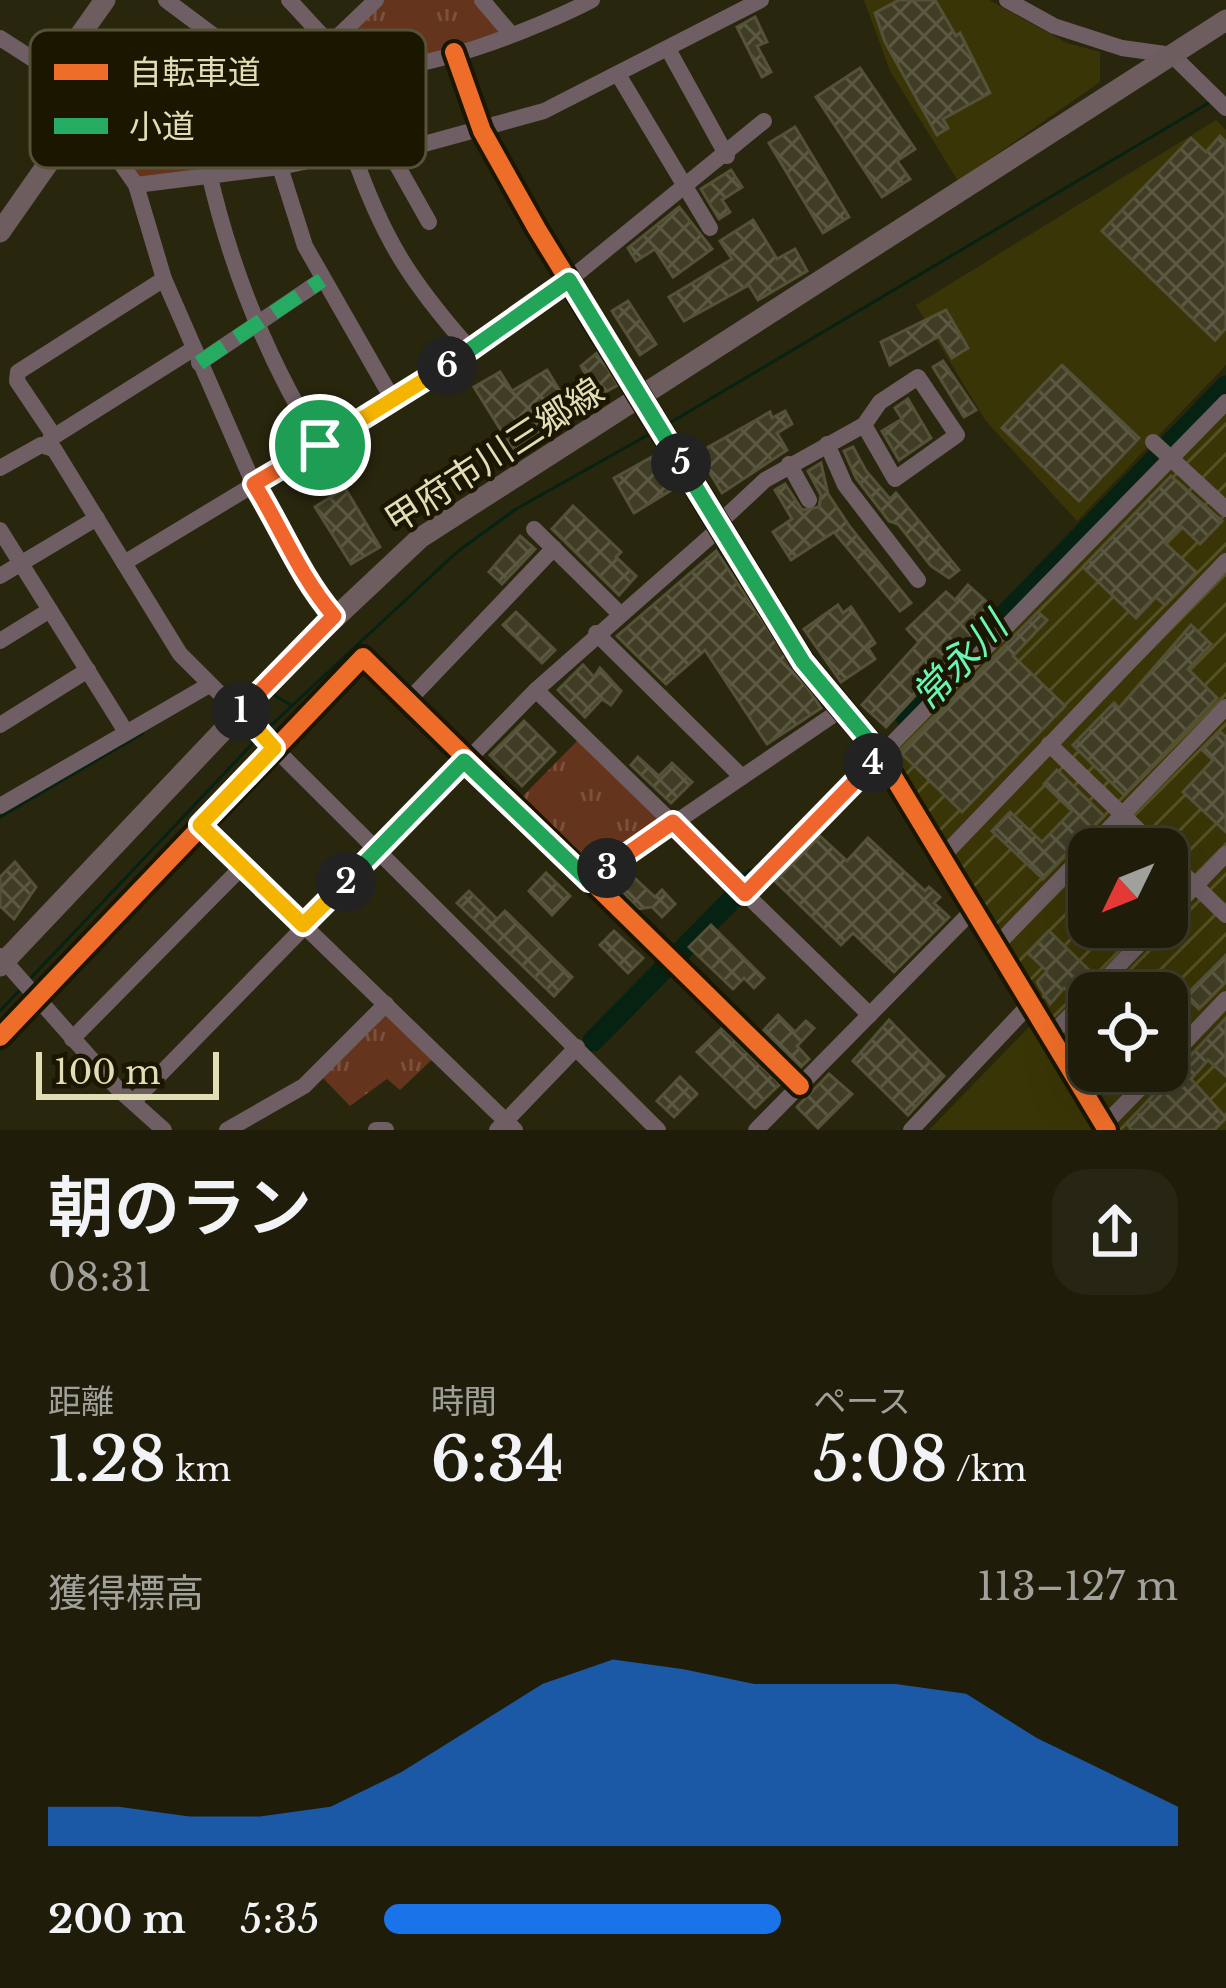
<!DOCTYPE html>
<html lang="ja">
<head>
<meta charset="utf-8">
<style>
  body { margin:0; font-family:"Libre Baskerville","Noto Sans JP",serif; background:#272513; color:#f1f3f6; height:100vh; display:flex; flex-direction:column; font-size:45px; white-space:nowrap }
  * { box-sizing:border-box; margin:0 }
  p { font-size:39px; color:#a1a19c }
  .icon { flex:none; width:66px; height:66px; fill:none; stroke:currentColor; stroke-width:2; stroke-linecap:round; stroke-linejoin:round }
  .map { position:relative; height:1130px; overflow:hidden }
  .panel { display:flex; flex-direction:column; background:#1f1c0a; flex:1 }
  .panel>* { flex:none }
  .needle { width:78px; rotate:227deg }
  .tools { position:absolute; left:1068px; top:828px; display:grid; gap:24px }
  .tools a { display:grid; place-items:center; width:120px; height:120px; border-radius:24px; background:#1f1c0a; box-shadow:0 12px 48px #0002,0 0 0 3px #3c3a2b; font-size:60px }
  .scale { position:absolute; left:36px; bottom:30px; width:183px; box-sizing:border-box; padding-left:12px; border:6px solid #e1ddb7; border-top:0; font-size:33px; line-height:42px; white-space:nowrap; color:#e1ddb7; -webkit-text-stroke:9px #1b1600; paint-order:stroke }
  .pin { position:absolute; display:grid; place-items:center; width:102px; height:102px; color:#fff; margin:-51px; border:6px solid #fff; border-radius:50%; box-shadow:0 3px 12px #0007 }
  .km { position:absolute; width:60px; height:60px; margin:-30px; border-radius:50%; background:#222; color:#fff; font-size:33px; line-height:60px; text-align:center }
  .round { display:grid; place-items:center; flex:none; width:126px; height:126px; border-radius:36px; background:#272513 }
  .head { display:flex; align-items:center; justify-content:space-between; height:204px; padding:0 48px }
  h1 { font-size:66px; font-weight:600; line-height:90px }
  .stats { display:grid; grid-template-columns:repeat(3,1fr); gap:18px; height:204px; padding:12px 48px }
  .stats div { display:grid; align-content:center }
  .stats b { font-size:60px; font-weight:600 }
  .stats small { font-size:33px; font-weight:400 }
  .stats p { font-size:33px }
  .chart { height:336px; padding:24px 48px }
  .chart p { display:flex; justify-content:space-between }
  .chart svg { width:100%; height:216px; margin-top:12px; fill:#1a73e8; opacity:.7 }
  ul { padding:0 48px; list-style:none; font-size:39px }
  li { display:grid; grid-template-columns:192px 144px 1fr; align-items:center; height:90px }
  li i { height:30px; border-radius:15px; background:#1a73e8 }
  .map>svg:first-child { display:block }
  .built { fill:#3a3506 }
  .industrial { fill:url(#industrial-furrows); fill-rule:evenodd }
  .cemetery { fill:url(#cemetery-stones) }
  .park { fill:url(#park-tufts) }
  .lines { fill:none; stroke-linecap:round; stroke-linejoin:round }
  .stream { stroke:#052213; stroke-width:3 }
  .river { stroke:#052213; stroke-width:21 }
  .building { fill:url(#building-cross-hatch); stroke:#555239; stroke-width:3 }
  .minor { stroke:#6f5f65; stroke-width:16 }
  .major { stroke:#6e5d5e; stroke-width:21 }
  .quiet { stroke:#26ab63; stroke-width:15; stroke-dasharray:30 15; stroke-linecap:butt }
  .cycleway-casing { stroke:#1b1600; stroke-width:26 }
  .cycleway { stroke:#ee6e29; stroke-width:18 }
  .split-1-casing { stroke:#fff; stroke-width:24 }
  .split-2-casing { stroke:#fff; stroke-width:24 }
  .split-3-casing { stroke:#fff; stroke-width:24 }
  .split-4-casing { stroke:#fff; stroke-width:24 }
  .split-5-casing { stroke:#fff; stroke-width:24 }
  .split-6-casing { stroke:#fff; stroke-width:24 }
  .split-7-casing { stroke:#fff; stroke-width:24 }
  .split-1 { stroke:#f0652b; stroke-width:15 }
  .split-2 { stroke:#f5b400; stroke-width:15 }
  .split-3 { stroke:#22a559; stroke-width:15 }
  .split-4 { stroke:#f0652b; stroke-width:15 }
  .split-5 { stroke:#22a559; stroke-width:15 }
  .split-6 { stroke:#22a559; stroke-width:15 }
  .split-7 { stroke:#f5b400; stroke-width:15 }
  .labels { text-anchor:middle; stroke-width:9; stroke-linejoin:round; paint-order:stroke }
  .street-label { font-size:36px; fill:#e1ddb7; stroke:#1b1600 }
  .water-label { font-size:39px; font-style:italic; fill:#69f5b8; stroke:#1b1600 }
  .key { fill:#1b1600; stroke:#565237; stroke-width:3 }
  .key-label { font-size:33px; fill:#e1ddb7 }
</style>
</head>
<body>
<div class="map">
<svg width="1226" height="1130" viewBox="0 0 1226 1130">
  <defs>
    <pattern id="industrial-furrows" width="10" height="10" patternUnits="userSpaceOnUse" patternTransform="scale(3)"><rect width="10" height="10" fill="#3a3506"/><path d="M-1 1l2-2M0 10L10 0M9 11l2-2" fill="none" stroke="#565228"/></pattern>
    <pattern id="cemetery-stones" width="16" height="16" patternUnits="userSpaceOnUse" patternTransform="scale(3)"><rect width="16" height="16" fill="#64341d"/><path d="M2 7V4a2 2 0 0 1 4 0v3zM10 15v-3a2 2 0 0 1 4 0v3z" fill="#7a513c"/></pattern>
    <pattern id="park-tufts" width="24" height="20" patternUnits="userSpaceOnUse" patternTransform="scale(3)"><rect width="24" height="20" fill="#64341d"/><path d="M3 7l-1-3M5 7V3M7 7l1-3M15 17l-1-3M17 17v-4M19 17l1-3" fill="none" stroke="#7a513c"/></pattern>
    <pattern id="building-cross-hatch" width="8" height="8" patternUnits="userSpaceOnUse" patternTransform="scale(3)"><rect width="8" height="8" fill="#403d24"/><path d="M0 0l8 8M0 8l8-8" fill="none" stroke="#5b5942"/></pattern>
  </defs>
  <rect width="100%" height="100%" fill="#29260e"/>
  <g class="built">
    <polygon points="864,0 989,0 1067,43 1100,52 1100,82 958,181 890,71"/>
    <polygon points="1216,120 1226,130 1226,365 1077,521 985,420 916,305"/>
    <polygon points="1029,1027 1037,1032 1096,1130 929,1130"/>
  </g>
  <path class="industrial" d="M 1226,403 L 1226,1130 L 1116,1130 L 888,752 ZM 1089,849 L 1167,849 L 1167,927 L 1089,927 ZM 1089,993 L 1167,993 L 1167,1071 L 1089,1071 Z"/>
  <polygon class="cemetery" points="207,32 284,88 228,143 236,171 136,185 110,147 139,124 195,58 191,51"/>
  <g class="park">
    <polygon points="376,0 482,0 510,33 379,69 331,43"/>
    <polygon points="578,740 663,823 592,870 518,801"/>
    <polygon points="386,1004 438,1054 400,1090 387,1079 350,1106 321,1076"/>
  </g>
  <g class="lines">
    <g class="stream">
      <polyline points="668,424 1212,101"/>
      <polyline points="272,694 291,705"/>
      <polyline points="265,731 457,552 516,509 655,431"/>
      <polyline points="0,817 143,733"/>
      <polyline points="30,979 254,742"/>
      <polyline points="0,1011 19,991"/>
    </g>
    <g class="river">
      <polyline points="906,717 1226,386"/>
      <polyline points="593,1041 752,879"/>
    </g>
  </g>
  <g class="building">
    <polygon points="899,0 935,0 956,36 960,33 990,93 943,119 948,128 937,135 885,42 875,13"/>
    <polygon points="755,17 767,42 757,46 771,72 762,77 737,27"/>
    <polygon points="860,68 915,149 897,161 910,179 882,197 816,97"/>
    <polygon points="795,127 849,217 823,233 769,143"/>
    <polygon points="1220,136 1226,142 1226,328 1215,340 1102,231 1191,138 1206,152"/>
    <polygon points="731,170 742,187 722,200 730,212 719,219 701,189"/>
    <polygon points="679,207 712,249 673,277 655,249 636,261 628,248"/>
    <polygon points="753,220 777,259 795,249 807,271 758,300 749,285 684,321 669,297 732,259 720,241"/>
    <polygon points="628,301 656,344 640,355 612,311"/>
    <polygon points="946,310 968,348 952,358 939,336 890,365 881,342"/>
    <polygon points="598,352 618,385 598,396 581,366"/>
    <polygon points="943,361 976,410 964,417 933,367"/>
    <polygon points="1062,365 1139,438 1079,501 1002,428"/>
    <polygon points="547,370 571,409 513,451 507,440 499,444 494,436 502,432 474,387 500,372 512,391"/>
    <polygon points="908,399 931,438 899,460 882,431 902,419 895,408"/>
    <polygon points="785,411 792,424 777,433 787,450 722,493 698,453 770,412 772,418"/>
    <polygon points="853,447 866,471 890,499 896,493 959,570 949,578 931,566 898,524 889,521 856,478 844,451"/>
    <polygon points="659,453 678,486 634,513 614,478"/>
    <polygon points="821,463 828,494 850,527 911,603 900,611 834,532 791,560 773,532 792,519 775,490 785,484 802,510 819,507 821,495 808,471"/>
    <polygon points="1171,476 1222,521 1200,544 1181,526 1165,543 1196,572 1165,605 1156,597 1136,618 1083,567"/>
    <polygon points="345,488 380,547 351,564 315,507"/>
    <polygon points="573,506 621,552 616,557 636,576 619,595 552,529"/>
    <polygon points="520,536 535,549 502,584 489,572"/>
    <polygon points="716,551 821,708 767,744 705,650 666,684 617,636"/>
    <polygon points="968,585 989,604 976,619 982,624 886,727 862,705 919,642 907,629 946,592 955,600"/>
    <polygon points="838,605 843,613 851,607 875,643 868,648 875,659 841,682 804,629"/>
    <polygon points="516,612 555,650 542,663 503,625"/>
    <polygon points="1038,612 1047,620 1013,656 1065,706 962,812 901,753"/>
    <polygon points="1191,625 1211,644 1188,669 1217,698 1124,795 1073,745 1114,703 1119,708"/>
    <polygon points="583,665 594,677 600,668 621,691 611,705 602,699 585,717 558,690"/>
    <polygon points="524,721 555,752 522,786 490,755"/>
    <polygon points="1220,732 1226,737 1226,832 1183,792 1213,760 1202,750"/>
    <polygon points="638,757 659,776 672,763 692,782 671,803 631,765"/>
    <polygon points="1057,770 1104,816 1043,879 992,831 1010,812 1042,842 1072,811 1044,784"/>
    <polygon points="820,836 847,861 868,838 925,891 929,887 940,897 934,903 949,917 894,972 853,933 841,945 775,881"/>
    <polygon points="15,862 36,887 14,919 0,906 0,877"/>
    <polygon points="546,873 570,896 552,915 529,891"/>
    <polygon points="630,874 655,897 662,890 675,904 662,917 652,907 638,909 618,886"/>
    <polygon points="469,891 497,919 505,911 572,977 554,996 457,903"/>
    <polygon points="711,925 764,978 754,988 744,978 733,989 689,947"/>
    <polygon points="614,931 643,958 628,973 600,945"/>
    <polygon points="1049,931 1092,973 1071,994 1064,988 1050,1004 1037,982 1047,971 1028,953"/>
    <polygon points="1226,955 1226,982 1199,1009 1185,996"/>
    <polygon points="778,1015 795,1032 806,1021 814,1028 797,1046 809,1059 800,1068 763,1031"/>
    <polygon points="1226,1018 1226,1076 1208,1060 1191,1079 1226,1118 1214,1130 1131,1130 1127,1123"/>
    <polygon points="889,1020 944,1076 908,1115 853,1061"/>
    <polygon points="722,1028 780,1084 755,1108 697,1052"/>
    <polygon points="829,1074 852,1094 818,1128 797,1107"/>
    <polygon points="680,1077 697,1094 674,1117 657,1101"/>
  </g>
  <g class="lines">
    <g class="minor">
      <polyline points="166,0 352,139 395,152 544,111 761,0"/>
      <path d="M 289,0 C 310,21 331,51 359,63 C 403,84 549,23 592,0"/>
      <polyline points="482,0 510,33"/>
      <polyline points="1007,0 1054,26 1122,48 1172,55 1226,108"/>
      <polyline points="0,38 53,72 64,69"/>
      <polyline points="668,49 727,156"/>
      <polyline points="454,52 482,131 537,229 803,662 879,753 1107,1130"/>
      <polyline points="619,76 710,228"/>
      <polyline points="284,88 376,0"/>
      <polyline points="81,106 136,185 164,279 254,485 284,532 291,557 334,616"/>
      <polyline points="389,151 429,222"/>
      <path d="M 353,153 C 383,239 410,281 470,349"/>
      <polyline points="280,167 305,246 393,400"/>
      <path d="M 209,173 C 231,269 268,361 320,445"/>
      <polyline points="136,185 280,167 369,148"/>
      <polyline points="199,363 322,280"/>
      <polyline points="52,433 17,381 18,372 164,279"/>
      <polyline points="50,439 193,349"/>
      <polyline points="1153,442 1226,509"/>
      <polyline points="827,444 845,485 918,580"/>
      <polyline points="789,464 809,500"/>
      <polyline points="0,468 41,445 54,449 180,654 658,1130"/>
      <polyline points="718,524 765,480 864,425 895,479 957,435 918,377 880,402 864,425"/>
      <polyline points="534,529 619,613"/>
      <polyline points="0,530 126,732"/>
      <polyline points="124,563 422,383 569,280 764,121"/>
      <polyline points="0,576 97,518"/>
      <polyline points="596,633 742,777"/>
      <polyline points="0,641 50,610"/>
      <polyline points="536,690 870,1015"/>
      <polyline points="406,703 554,548"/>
      <polyline points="0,725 88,670"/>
      <polyline points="1049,744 1158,849"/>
      <polyline points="0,806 209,685"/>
      <polyline points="200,825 515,1130"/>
      <polyline points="943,856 1226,561"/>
      <polyline points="1167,858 1226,915"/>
      <polyline points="588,882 842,709"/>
      <polyline points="745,894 1226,402"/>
      <polyline points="1167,915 1226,854"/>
      <polyline points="996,946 1226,707"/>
      <polyline points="0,956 117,1088 164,1130"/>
      <polyline points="1092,993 1156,927"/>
      <polyline points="1051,1035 1089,996"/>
      <polyline points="0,1037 363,657 800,1086"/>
      <polyline points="72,1039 242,867"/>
      <polyline points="1167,1061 1226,999"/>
      <polyline points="134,1101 536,690 721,527"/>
      <polyline points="1104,1125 1157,1071"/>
      <polyline points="227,1130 304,1086 386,1004"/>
      <polyline points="376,1130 386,1130"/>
      <polyline points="497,1130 577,1047"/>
      <polyline points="756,1130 974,909"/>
      <polyline points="911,1130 1031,1003"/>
    </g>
    <g class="major">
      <polyline points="0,232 77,122 81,106 61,62 105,0"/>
      <polyline points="0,966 287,663 420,538 1226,20"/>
    </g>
    <polyline class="quiet" points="199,363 322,280"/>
    <defs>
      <g id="cycleway">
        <polyline points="454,52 482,131 537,229 803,662 879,753 1107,1130"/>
        <polyline points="0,1037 363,657 800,1086"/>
      </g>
    </defs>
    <use href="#cycleway" class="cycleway-casing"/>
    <use href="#cycleway" class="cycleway"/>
  </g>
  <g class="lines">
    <defs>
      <path id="split-1" d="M 241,711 L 334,616 C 299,575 282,529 254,484 L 320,445"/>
      <polyline id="split-2" points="241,711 274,748 200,825 303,925 346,882"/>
      <polyline id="split-3" points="346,882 464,761 589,881 607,868"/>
      <polyline id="split-4" points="607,868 673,822 745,894 873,763"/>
      <polyline id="split-5" points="681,463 803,662 879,753 873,763"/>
      <polyline id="split-6" points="447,366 569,280 681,463"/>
      <polyline id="split-7" points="320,445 447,366"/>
    </defs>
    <use href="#split-1" class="split-1-casing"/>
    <use href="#split-2" class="split-2-casing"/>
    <use href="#split-3" class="split-3-casing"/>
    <use href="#split-4" class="split-4-casing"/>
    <use href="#split-5" class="split-5-casing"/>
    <use href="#split-6" class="split-6-casing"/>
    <use href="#split-7" class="split-7-casing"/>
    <use href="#split-1" class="split-1"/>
    <use href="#split-2" class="split-2"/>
    <use href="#split-3" class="split-3"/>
    <use href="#split-4" class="split-4"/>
    <use href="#split-5" class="split-5"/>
    <use href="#split-6" class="split-6"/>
    <use href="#split-7" class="split-7"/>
  </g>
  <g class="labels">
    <g class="street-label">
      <text transform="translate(494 455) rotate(-33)" y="13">甲府市川三郷線</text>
    </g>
    <g class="water-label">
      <text transform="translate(959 661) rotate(-46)" y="14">常永川</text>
    </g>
  </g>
  <rect x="30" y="30" width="396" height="138" rx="18" class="key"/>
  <rect x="54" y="64" width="54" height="16" fill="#ee6e29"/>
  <rect x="54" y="118" width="54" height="16" fill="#26ab63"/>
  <g class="key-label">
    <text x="129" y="84">自転車道</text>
    <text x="129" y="138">小道</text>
  </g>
</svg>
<div class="tools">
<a><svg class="needle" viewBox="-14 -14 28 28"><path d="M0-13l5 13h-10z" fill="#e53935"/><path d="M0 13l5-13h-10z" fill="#a1a19c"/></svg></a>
<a><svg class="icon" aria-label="locate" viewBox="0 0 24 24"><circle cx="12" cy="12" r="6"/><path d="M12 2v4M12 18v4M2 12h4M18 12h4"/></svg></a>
</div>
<div class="scale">100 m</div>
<div class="pin" style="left:320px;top:445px;background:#1e9e55"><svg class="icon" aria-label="arrive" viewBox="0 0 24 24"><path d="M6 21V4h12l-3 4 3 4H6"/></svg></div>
<b class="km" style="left:241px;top:711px">1</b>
<b class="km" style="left:346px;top:882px">2</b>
<b class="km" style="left:607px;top:868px">3</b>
<b class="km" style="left:873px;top:763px">4</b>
<b class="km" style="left:681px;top:463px">5</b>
<b class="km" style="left:447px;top:366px">6</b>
</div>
<section class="panel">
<div class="head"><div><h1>朝のラン</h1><p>08:31</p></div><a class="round"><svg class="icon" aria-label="share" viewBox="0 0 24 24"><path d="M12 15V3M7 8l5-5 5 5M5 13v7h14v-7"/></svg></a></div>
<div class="stats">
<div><p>距離</p><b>1.28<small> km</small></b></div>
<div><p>時間</p><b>6:34</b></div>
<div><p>ペース</p><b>5:08<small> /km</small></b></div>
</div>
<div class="chart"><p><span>獲得標高</span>113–127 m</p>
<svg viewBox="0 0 160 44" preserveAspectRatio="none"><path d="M0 44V36L10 36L20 38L30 38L40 36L50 29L60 20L70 11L80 6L90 8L100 11L110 11L120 11L130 13L140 22L150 29L160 36V44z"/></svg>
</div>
<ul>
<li><b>200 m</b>5:35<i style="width:50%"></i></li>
</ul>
</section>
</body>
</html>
